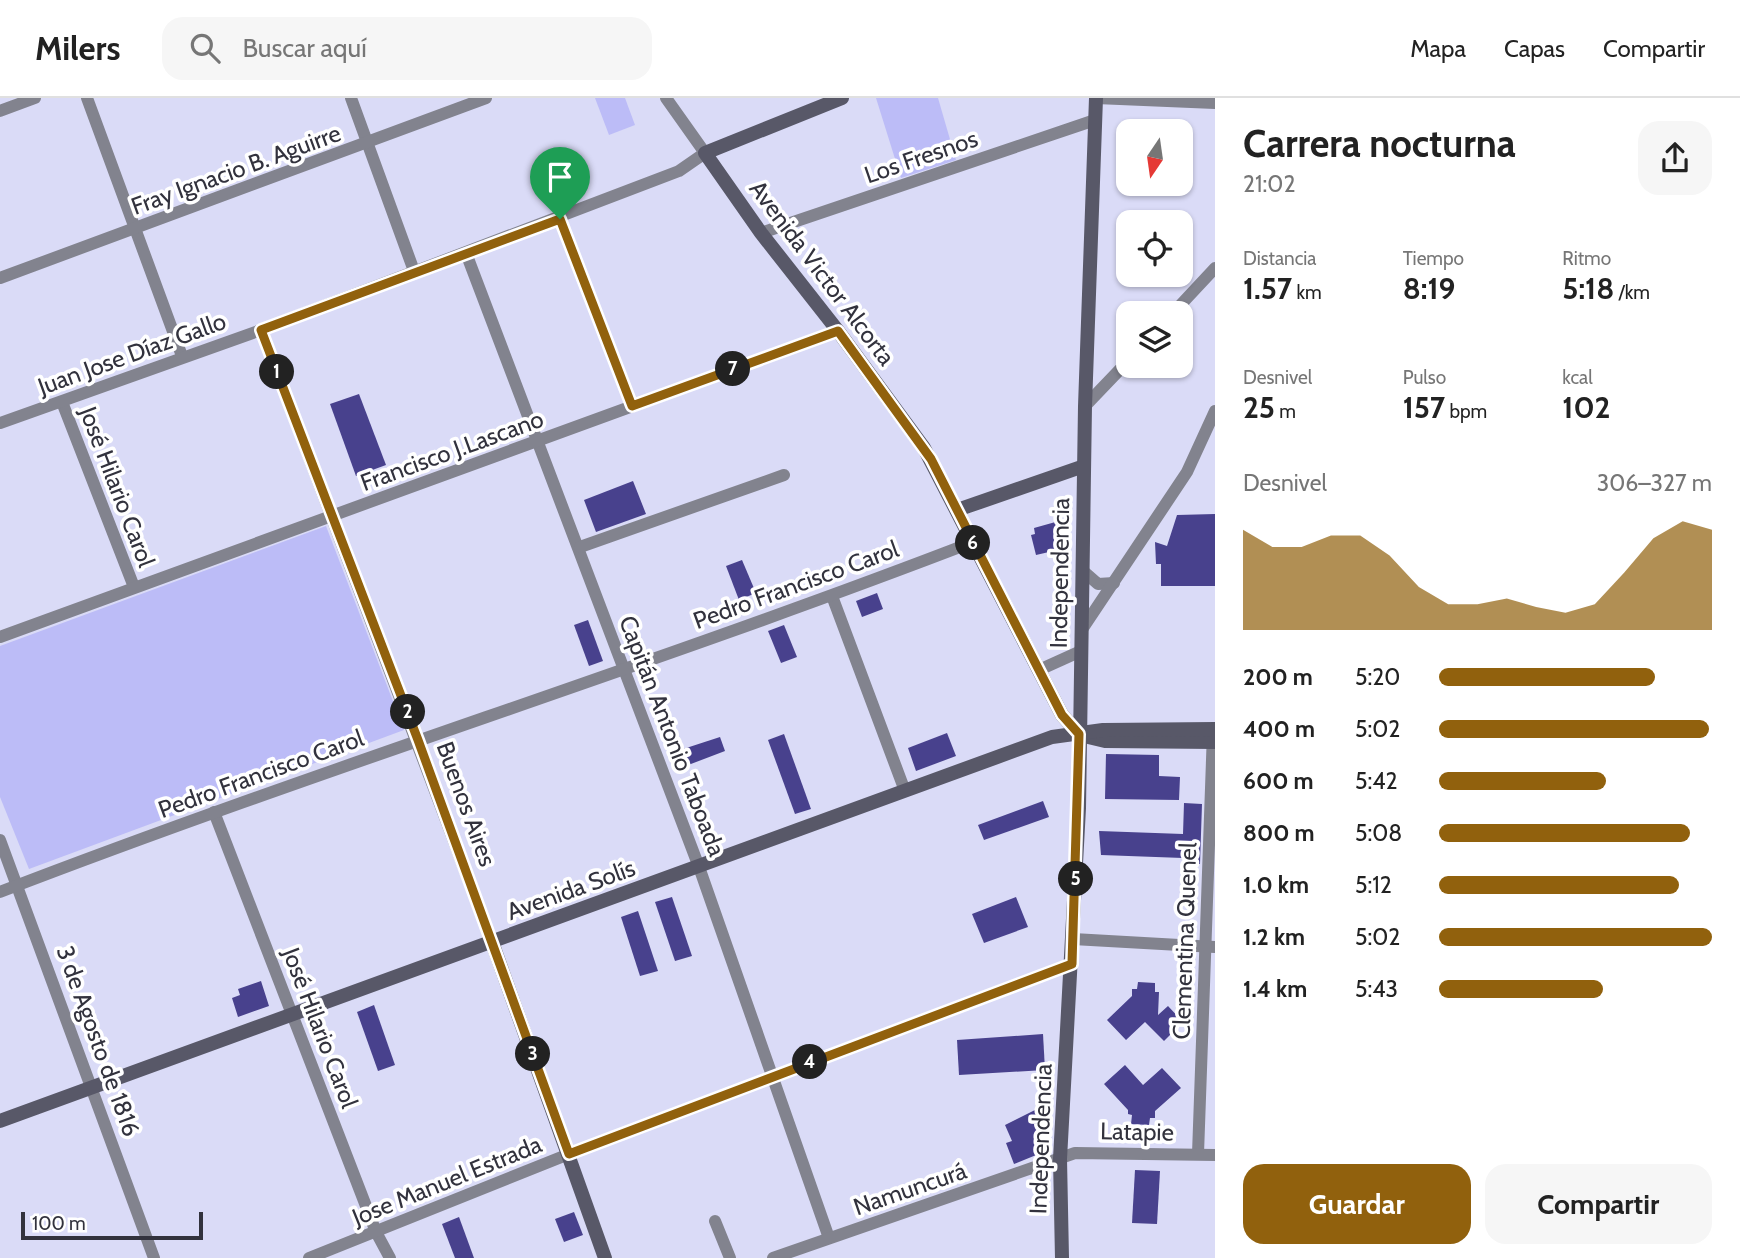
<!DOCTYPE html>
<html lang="es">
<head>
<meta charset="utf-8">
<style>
  body { margin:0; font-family:Cabin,sans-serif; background:#f6f6f6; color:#222; height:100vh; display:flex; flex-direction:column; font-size:26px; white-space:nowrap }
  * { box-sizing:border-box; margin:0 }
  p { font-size:23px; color:#767676 }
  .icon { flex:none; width:38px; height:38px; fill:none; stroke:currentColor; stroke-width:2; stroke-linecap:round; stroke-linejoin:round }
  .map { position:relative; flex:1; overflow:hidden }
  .details { display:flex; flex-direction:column; background:#fff; width:525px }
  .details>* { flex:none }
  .needle { width:46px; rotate:193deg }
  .fabs { position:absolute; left:1116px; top:21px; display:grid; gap:14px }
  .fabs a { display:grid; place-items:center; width:77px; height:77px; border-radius:14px; background:#fff; box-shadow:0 2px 5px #0004; font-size:35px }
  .scale { position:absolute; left:21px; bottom:18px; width:182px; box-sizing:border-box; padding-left:7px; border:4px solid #32323d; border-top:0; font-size:19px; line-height:24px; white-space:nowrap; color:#32323d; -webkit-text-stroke:5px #fff; paint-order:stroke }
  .pin { position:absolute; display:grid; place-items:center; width:60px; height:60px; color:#fff; margin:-72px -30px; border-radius:50% 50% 50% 0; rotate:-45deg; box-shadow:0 0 7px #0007 }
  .pin .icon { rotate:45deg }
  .km { position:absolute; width:35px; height:35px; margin:-18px; border-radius:50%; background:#222; color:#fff; font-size:19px; line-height:35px; text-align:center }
  .round { display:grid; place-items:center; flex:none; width:74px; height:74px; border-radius:21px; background:#f6f6f6 }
  .headline { display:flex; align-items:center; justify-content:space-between; height:119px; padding:0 28px }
  h1 { font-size:38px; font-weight:700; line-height:52px }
  .metrics { display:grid; grid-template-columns:repeat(3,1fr); gap:10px; height:119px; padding:7px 28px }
  .metrics div { display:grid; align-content:center }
  .metrics b { font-size:30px; font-weight:700 }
  .metrics small { font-size:19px; font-weight:400 }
  .metrics p { font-size:19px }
  .chart { height:196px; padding:14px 28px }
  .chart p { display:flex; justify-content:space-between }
  .chart svg { width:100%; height:126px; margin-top:7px; fill:#91610d; opacity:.7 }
  .cta { display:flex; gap:14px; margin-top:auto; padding:14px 28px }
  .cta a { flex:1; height:80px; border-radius:21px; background:#91610d; color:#fff; font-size:28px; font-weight:700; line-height:80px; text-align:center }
  .cta a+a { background:#f6f6f6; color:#222 }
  ul { padding:0 28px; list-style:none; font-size:23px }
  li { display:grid; grid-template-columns:112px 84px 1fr; align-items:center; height:52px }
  li i { height:18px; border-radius:9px; background:#91610d }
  header { display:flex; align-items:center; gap:42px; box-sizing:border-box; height:98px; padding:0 35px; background:#fff; border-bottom:2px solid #e0e0e0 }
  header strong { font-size:33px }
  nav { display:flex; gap:38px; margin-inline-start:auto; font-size:24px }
  .search { width:490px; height:63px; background:#f6f6f6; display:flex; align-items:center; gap:18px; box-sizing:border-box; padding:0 24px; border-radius:21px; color:#767676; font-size:26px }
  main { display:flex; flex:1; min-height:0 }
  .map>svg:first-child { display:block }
  .green { fill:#bcbcf7 }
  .building { fill:#48418d }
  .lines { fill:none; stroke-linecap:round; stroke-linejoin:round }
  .street { stroke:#82838e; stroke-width:12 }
  .secondary { stroke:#585868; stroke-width:14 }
  .route-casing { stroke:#fff; stroke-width:14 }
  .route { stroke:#91610d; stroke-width:9 }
  .labels { text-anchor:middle; stroke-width:7; stroke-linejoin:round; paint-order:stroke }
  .street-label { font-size:24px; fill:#32323d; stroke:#fff }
</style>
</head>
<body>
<header>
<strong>Milers</strong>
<div class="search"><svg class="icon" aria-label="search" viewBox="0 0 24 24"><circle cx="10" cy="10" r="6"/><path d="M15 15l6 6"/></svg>Buscar aquí</div>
<nav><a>Mapa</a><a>Capas</a><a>Compartir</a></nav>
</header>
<main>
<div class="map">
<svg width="1215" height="1160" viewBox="0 0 1215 1160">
  <rect width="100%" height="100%" fill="#dadbf7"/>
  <g class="green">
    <polygon points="595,0 625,0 635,27 609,37"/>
    <polygon points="876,0 938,0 956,62 901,80"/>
    <polygon points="326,428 404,632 29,771 0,699 0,548"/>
  </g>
  <g class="building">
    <polygon points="359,296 386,367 356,378 330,306"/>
    <polygon points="633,383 646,416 596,434 584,402"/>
    <polygon points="1215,416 1215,488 1161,488 1161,466 1156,466 1155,444 1167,448 1177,417"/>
    <polygon points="1059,423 1062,451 1036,457 1031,437 1035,436 1034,430"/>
    <polygon points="742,462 756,495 739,502 726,468"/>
    <polygon points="877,495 883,511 862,519 856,503"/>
    <polygon points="588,522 603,563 589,568 574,527"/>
    <polygon points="784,527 797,559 781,565 768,533"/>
    <polygon points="947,635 956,658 916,673 908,650"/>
    <polygon points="784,636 811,711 795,716 768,642"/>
    <polygon points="720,639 725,653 683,669 677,653"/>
    <polygon points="1106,656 1159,657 1159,678 1180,679 1179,702 1105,701"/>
    <polygon points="1043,703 1049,719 984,742 978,727"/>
    <polygon points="1184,705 1202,706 1200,766 1183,766 1183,760 1101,757 1099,733 1183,736"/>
    <polygon points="672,799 692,858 675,863 655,804"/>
    <polygon points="1016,799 1028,829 984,845 972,816"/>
    <polygon points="638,813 658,873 640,878 621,819"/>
    <polygon points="261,883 269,908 238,919 232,900 240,897 238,891"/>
    <polygon points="1138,884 1155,885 1155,894 1159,894 1158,917 1168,908 1183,924 1164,943 1145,924 1126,942 1107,922 1132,898 1132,891 1137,891"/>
    <polygon points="374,907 395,967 378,973 357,914"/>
    <polygon points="1043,936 1045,972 959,977 957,942"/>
    <polygon points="1125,967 1143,987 1162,970 1181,990 1155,1013 1155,1020 1150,1020 1149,1027 1131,1026 1132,1017 1128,1016 1128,1012 1104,986"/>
    <polygon points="1043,1008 1047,1030 1043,1031 1049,1046 1046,1053 1014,1066 1006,1045 1012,1043 1005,1027"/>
    <polygon points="1135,1072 1160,1073 1157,1126 1132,1125"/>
    <polygon points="574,1114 583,1137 564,1144 555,1121"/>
    <polygon points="459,1119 474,1160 455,1160 442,1126"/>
  </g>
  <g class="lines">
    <g class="street">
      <polyline points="87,0 182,258"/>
      <polyline points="351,0 414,173"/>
      <polyline points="1096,0 1215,5"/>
      <polyline points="0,13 35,0"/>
      <polyline points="560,121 632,308"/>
      <polyline points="761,135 1095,22"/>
      <polyline points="466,155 699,769 829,1140"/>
      <polyline points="0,180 486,0"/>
      <polyline points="1173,215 1215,170"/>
      <polyline points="261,232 492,844"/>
      <polyline points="62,304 134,489"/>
      <polyline points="1085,308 1129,262"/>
      <polyline points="0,325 261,232 679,73 705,55 666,0"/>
      <polyline points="580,449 784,377"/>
      <polyline points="1082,472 1098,486 1114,485"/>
      <polyline points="832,498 905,693"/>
      <polyline points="1081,533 1187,374 1215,313"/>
      <polyline points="0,539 838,233"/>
      <polyline points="1039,572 1081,553"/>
      <polyline points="214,714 376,1134 390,1160"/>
      <polyline points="0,742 154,1160"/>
      <path d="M 0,794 C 322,670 651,568 973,444"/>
      <polyline points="1073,841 1215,849"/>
      <polyline points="1198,1056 1213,634"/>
      <polyline points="715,1123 730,1160"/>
      <polyline points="309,1160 569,1056 1072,866"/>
      <polyline points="773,1160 1075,1055 1215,1057"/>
    </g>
    <g class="secondary">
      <polyline points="842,0 705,55 761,135 838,233 924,350 1062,617 1079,636"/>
      <polyline points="957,412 1084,368"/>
      <polyline points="1084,638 1105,643 1215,644"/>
      <polyline points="492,844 605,1160"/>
      <polyline points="0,1023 1052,639 1103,632 1215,631"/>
      <polyline points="1062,1160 1060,1061 1079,710 1085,308 1096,0"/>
    </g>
  </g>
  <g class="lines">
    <defs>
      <polygon id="route" points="560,121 632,308 838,233 931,361 1062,617 1079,636 1072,866 569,1056 418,642 261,232"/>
    </defs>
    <use href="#route" class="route-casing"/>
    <use href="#route" class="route"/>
  </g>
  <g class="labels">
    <g class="street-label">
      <text transform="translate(921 59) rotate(-19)" y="8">Los Fresnos</text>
      <text transform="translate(236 72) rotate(-20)" y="8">Fray Ignacio B. Aguirre</text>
      <text transform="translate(822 175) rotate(53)" y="8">Avenida Victor Alcorta</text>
      <text transform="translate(132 256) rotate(-20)" y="8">Juan Jose Díaz Gallo</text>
      <text transform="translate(452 353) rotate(-20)" y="8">Francisco J.Lascano</text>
      <text transform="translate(117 389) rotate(69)" y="8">José Hilario Carol</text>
      <text transform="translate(1060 475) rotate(-89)" y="8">Independencia</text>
      <text transform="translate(796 487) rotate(-20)" y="8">Pedro Francisco Carol</text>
      <text transform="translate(672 638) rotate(69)" y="8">Capitán Antonio Taboada</text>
      <text transform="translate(261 676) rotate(-20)" y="8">Pedro Francisco Carol</text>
      <text transform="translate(466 706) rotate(70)" y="8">Buenos Aires</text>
      <text transform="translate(571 792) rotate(-20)" y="8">Avenida Solís</text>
      <text transform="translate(1185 843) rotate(-88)" y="8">Clementina Quenel</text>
      <text transform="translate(320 930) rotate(69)" y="8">José Hilario Carol</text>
      <text transform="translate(98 943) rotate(70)" y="8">3 de Agosto de 1816</text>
      <text transform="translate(1137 1034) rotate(1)" y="8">Latapie</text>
      <text transform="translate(1041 1041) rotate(-88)" y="8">Independencia</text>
      <text transform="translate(447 1083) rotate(-22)" y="8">Jose Manuel Estrada</text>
      <text transform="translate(910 1091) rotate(-19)" y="8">Namuncurá</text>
    </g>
  </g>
</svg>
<div class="fabs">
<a><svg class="needle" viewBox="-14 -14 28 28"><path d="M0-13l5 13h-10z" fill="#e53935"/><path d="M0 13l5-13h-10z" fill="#767676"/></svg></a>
<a><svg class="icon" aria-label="locate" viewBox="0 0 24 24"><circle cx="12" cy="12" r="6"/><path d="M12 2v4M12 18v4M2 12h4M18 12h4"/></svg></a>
<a><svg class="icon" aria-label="layers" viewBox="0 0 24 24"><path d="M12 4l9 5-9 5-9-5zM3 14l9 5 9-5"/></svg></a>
</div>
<div class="scale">100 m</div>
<div class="pin" style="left:560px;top:121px;background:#1e9e55"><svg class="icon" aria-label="arrive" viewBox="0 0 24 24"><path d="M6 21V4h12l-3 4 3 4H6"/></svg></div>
<b class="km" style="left:277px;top:274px">1</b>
<b class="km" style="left:408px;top:614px">2</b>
<b class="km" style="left:533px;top:956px">3</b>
<b class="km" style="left:810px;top:964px">4</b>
<b class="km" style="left:1076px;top:781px">5</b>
<b class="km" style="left:973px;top:445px">6</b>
<b class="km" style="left:733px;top:271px">7</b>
</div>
<section class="details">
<div class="headline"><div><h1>Carrera nocturna</h1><p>21:02</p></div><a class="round"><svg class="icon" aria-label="share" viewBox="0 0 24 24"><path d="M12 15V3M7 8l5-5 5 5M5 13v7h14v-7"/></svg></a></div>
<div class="metrics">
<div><p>Distancia</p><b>1.57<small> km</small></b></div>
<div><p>Tiempo</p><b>8:19</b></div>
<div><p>Ritmo</p><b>5:18<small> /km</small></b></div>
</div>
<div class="metrics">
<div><p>Desnivel</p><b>25<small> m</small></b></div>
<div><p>Pulso</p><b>157<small> bpm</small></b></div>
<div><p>kcal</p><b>102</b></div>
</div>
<div class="chart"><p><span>Desnivel</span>306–327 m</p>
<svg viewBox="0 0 160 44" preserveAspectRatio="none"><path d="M0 44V9L10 15L20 15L30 11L40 11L50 18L60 29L70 35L80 35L90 33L100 36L110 38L120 35L130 24L140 12L150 6L160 9V44z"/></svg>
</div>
<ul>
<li><b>200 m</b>5:20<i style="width:79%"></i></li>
<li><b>400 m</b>5:02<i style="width:99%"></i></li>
<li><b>600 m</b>5:42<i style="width:61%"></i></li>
<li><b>800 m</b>5:08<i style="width:92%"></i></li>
<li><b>1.0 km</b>5:12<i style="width:88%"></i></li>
<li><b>1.2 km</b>5:02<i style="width:100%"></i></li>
<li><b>1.4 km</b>5:43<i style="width:60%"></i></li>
</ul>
<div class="cta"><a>Guardar</a><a>Compartir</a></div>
</section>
</main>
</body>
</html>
